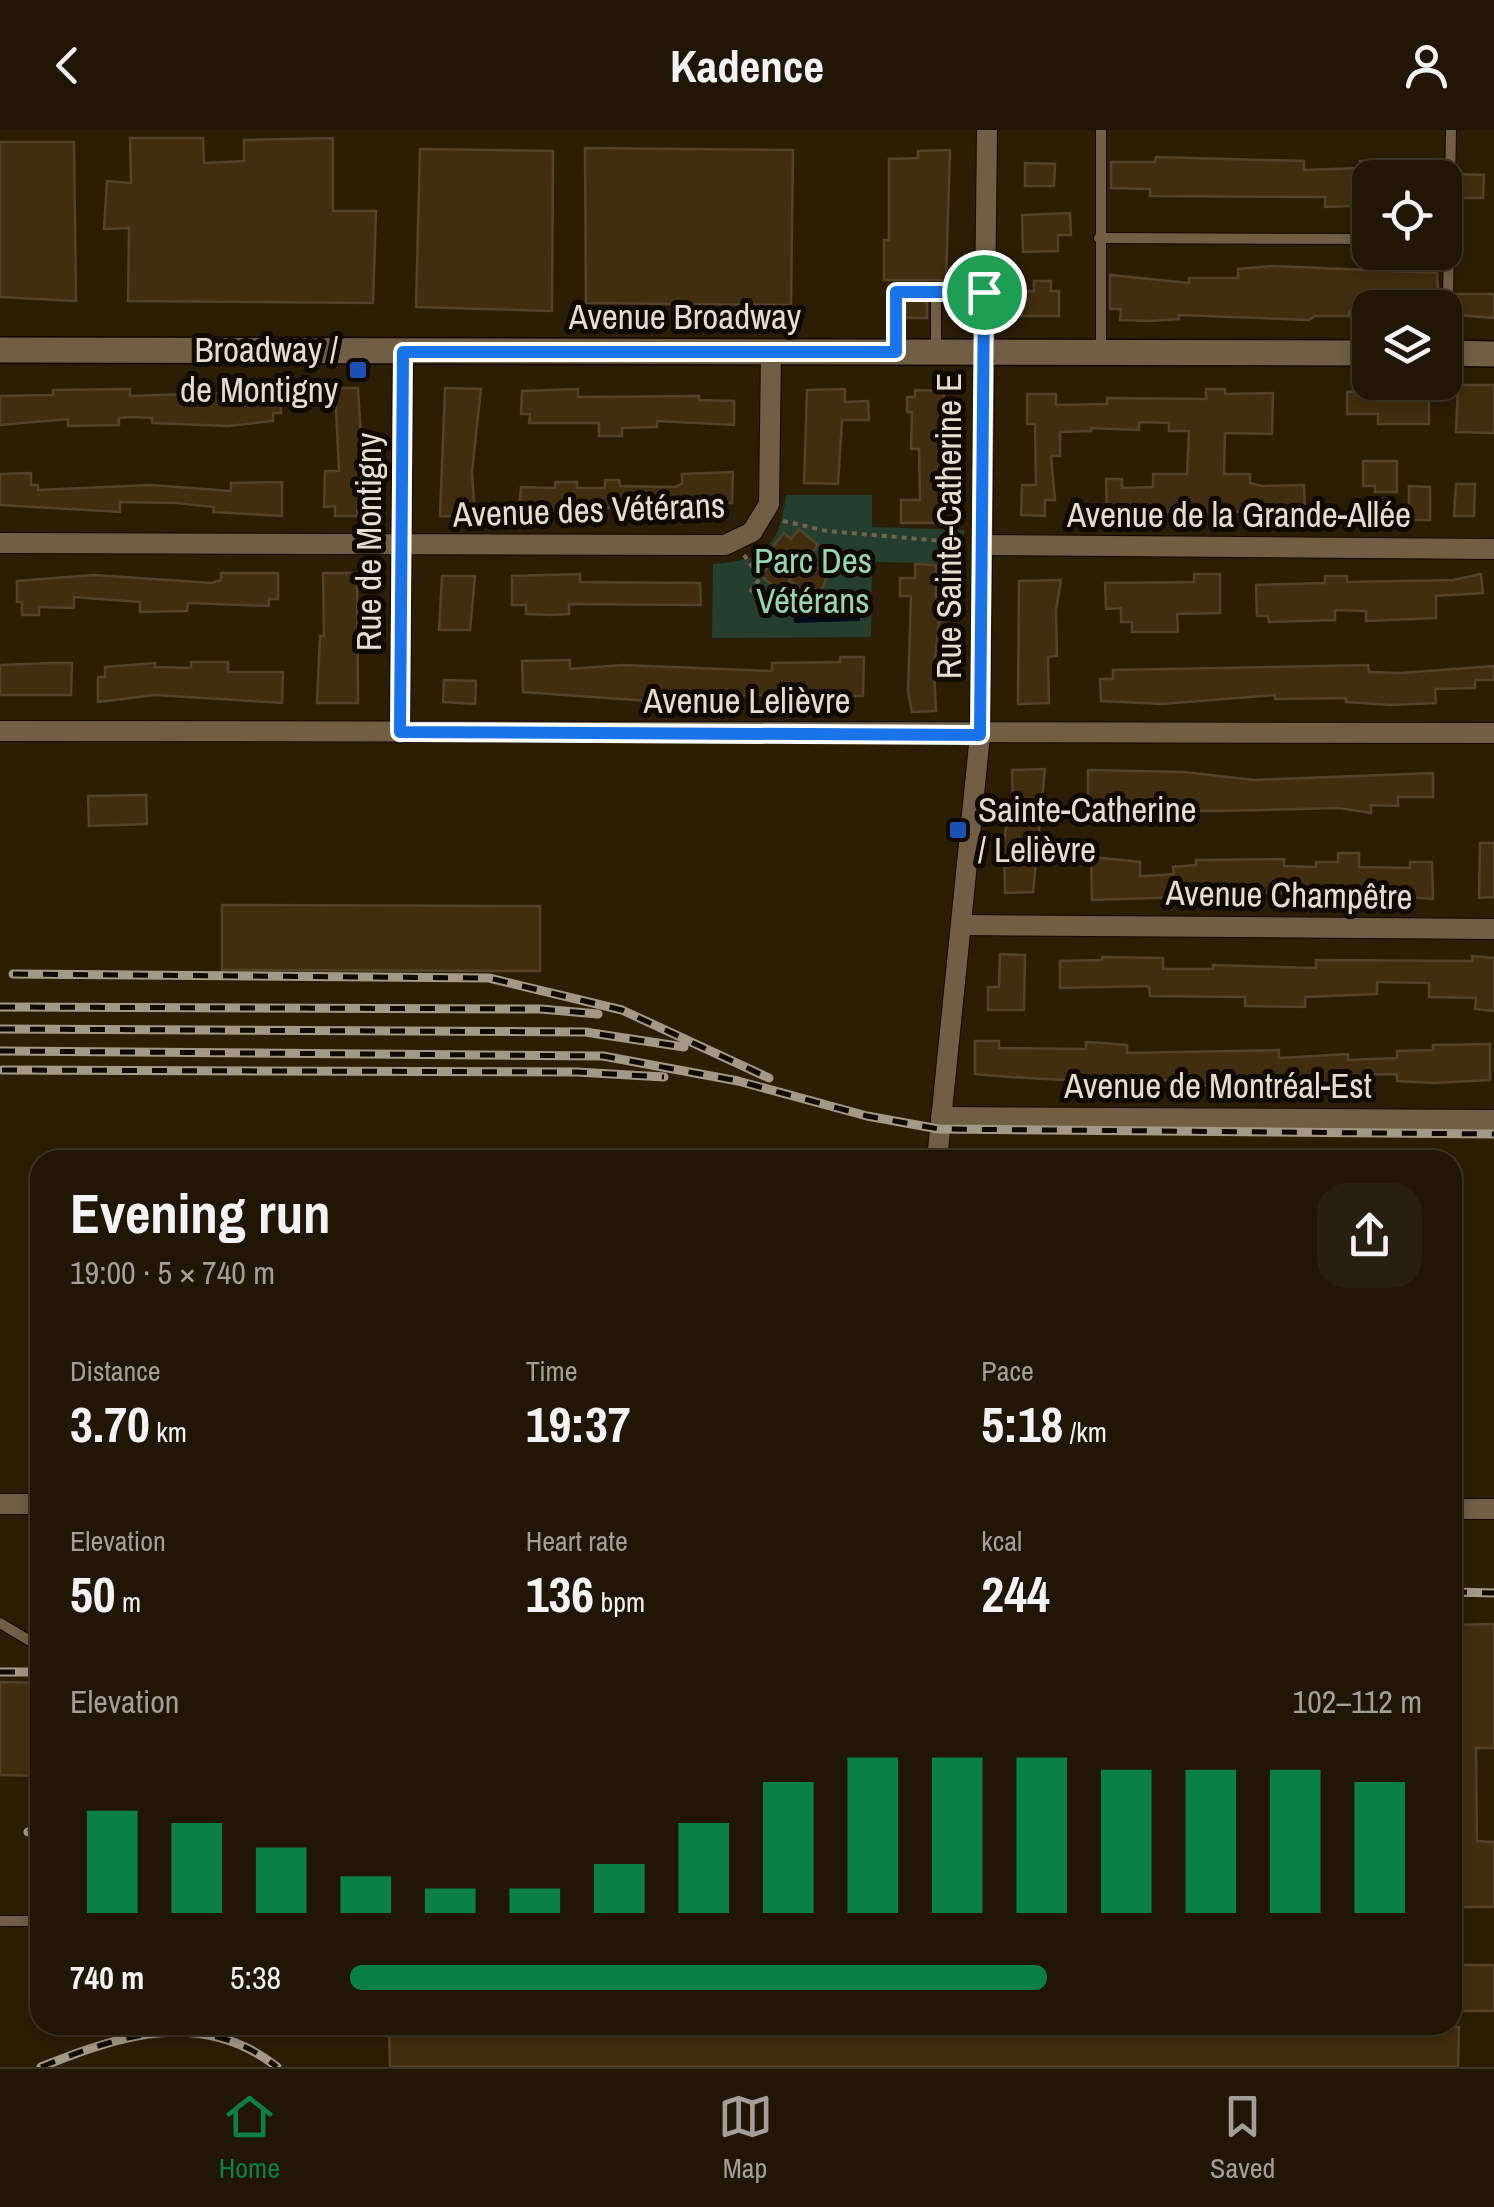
<!DOCTYPE html>
<html lang="en">
<head>
<meta charset="utf-8">
<style>
  body { margin:0; font-family:"Archivo Narrow",sans-serif; background:#291f0e; color:#f1f3f6; height:100vh; display:flex; flex-direction:column; font-size:38px; white-space:nowrap }
  * { box-sizing:border-box; margin:0 }
  p { font-size:32px; color:#a29f9a }
  .icon { flex:none; width:55px; height:55px; fill:none; stroke:currentColor; stroke-width:2; stroke-linecap:round; stroke-linejoin:round }
  .map { position:relative; flex:1; overflow:hidden }
  .panel { position:absolute; left:30px; top:1020px; width:1432px; height:885px; display:flex; flex-direction:column; background:#211604; border-radius:30px; box-shadow:0 5px 15px #0003,0 0 0 2px #3e3526 }
  .panel>* { flex:none }
  .controls { position:absolute; left:1352px; top:30px; display:grid; gap:20px }
  .controls a { display:grid; place-items:center; width:110px; height:110px; border-radius:20px; background:#211604; box-shadow:0 5px 15px #0003,0 0 0 2px #3e3526; font-size:50px }
  .pin { position:absolute; display:grid; place-items:center; width:85px; height:85px; color:#fff; margin:-42px; border:5px solid #fff; border-radius:50%; box-shadow:0 2px 10px #0007 }
  .round { display:grid; place-items:center; flex:none; width:105px; height:105px; border-radius:30px; background:#291f0e }
  .summary { display:flex; align-items:center; justify-content:space-between; height:170px; padding:0 40px }
  h1 { font-size:55px; font-weight:700; line-height:75px }
  .figures { display:grid; grid-template-columns:repeat(3,1fr); gap:15px; height:170px; padding:10px 40px }
  .figures div { display:grid; align-content:center }
  .figures b { font-size:50px; font-weight:700 }
  .figures small { font-size:28px; font-weight:400 }
  .figures p { font-size:28px }
  .chart { height:280px; padding:20px 40px }
  .chart p { display:flex; justify-content:space-between }
  .chart svg { width:100%; height:180px; margin-top:10px; stroke:#0b8043; stroke-width:6 }
  ul { padding:0 40px; list-style:none; font-size:32px }
  li { display:grid; grid-template-columns:160px 120px 1fr; align-items:center; height:75px }
  li i { height:25px; border-radius:12px; background:#0b8043 }
  header { display:flex; justify-content:space-between; align-items:center; height:130px; padding:0 40px; background:#211604; font-size:45px; font-weight:700 }
  .tab-bar { display:flex; justify-content:space-around; align-items:center; height:140px; border-top:2px solid #3e3526; background:#211604; font-size:28px; color:#a29f9a }
  .tab-bar a { display:grid; justify-items:center; gap:5px }
  .tab-bar .active { color:#0b8043 }
  .map>svg:first-child { display:block }
  .green { fill:#253f2f }
  .water { fill:#000a19 }
  .building { fill:#412e0e; stroke:#53432a; stroke-width:2.5 }
  .lines { fill:none; stroke-linecap:round; stroke-linejoin:round }
  .service-casing { stroke:#140700; stroke-width:12 }
  .minor-casing { stroke:#140700; stroke-width:22 }
  .tertiary-casing { stroke:#140700; stroke-width:28 }
  .path { stroke:#71644f; stroke-width:4; stroke-dasharray:5 5; stroke-linecap:butt }
  .service { stroke:#705f45; stroke-width:10 }
  .minor { stroke:#705f45; stroke-width:20 }
  .tertiary { stroke:#705f45; stroke-width:25 }
  .rail-casing { stroke:#a49886; stroke-width:9 }
  .rail { stroke:#0f0902; stroke-width:5; stroke-dasharray:15; stroke-linecap:butt }
  .route-casing { stroke:#fff; stroke-width:20 }
  .route { stroke:#1a73e8; stroke-width:12 }
  .transit-dot { fill:#1a4fb4; stroke:#0f0902; stroke-width:4 }
  .labels { text-anchor:middle; stroke-width:10; stroke-linejoin:round; paint-order:stroke }
  .street-label { font-size:35px; fill:#e7ddcf; stroke:#0f0902 }
  .poi-label { font-size:35px; fill:#e7ddcf; stroke:#0f0902; text-anchor:end }
  .park-label { font-size:35px; fill:#98d6af; stroke:#0f0902 }
</style>
</head>
<body>
<header><svg class="icon" aria-label="back" viewBox="0 0 24 24"><path d="M15 5l-7 7 7 7"/></svg>Kadence<svg class="icon" aria-label="person" viewBox="0 0 24 24"><circle cx="12" cy="8" r="4"/><path d="M4 21q1-7 8-7t8 7"/></svg></header>
<div class="map">
<svg width="1494" height="1937" viewBox="0 0 1494 1937">
  <rect width="100%" height="100%" fill="#2c1d05"/>
  <path class="green" d="M 786,365 L 872,365 L 872,397 L 964,400 L 964,434 L 872,432 L 871,507 L 712,508 L 713,434 C 764,431 780,416 786,365 Z"/>
  <polygon class="water" points="848,460 860,473 853,475 860,475 860,491 794,493 793,476 838,476 832,471 822,473 825,463 834,467"/>
  <g class="building">
    <polygon points="130,8 203,8 204,33 244,31 244,10 333,8 333,81 376,81 373,173 128,171 129,98 104,99 107,51 131,53"/>
    <polygon points="0,12 74,12 76,171 0,167"/>
    <polygon points="585,18 793,20 791,175 586,173"/>
    <polygon points="420,19 553,21 552,181 416,177"/>
    <polygon points="950,20 946,150 884,150 884,110 889,110 889,29 918,28 918,21"/>
    <polygon points="1156,27 1304,31 1304,40 1360,38 1360,31 1442,29 1441,48 1370,48 1370,65 1351,65 1351,76 1325,77 1325,67 1150,66 1150,59 1111,58 1111,32 1155,32"/>
    <polygon points="1025,33 1055,34 1054,56 1025,56"/>
    <polygon points="1459,44 1484,45 1483,68 1459,68"/>
    <polygon points="1070,83 1071,105 1058,105 1058,121 1023,122 1022,85"/>
    <polygon points="1273,136 1437,143 1439,178 1370,178 1349,181 1349,186 1315,186 1309,190 1179,185 1179,189 1149,191 1120,190 1121,179 1110,179 1110,145 1189,153 1189,148 1238,148 1238,139"/>
    <polygon points="1034,151 1051,151 1051,161 1059,161 1059,186 1014,186 1014,161 1034,161"/>
    <polygon points="1457,164 1494,164 1494,188 1458,185"/>
    <polygon points="906,171 927,171 927,188 905,188"/>
    <polygon points="1458,255 1494,255 1494,303 1456,302"/>
    <polygon points="335,258 358,258 362,324 357,386 335,386 335,376 324,377 325,341 339,341"/>
    <polygon points="445,258 481,259 472,342 475,387 440,386"/>
    <polygon points="130,259 130,266 280,261 281,283 273,283 273,291 228,296 152,293 152,288 135,287 119,288 119,295 68,296 68,289 0,295 0,266 53,265 53,260"/>
    <polygon points="578,259 578,267 699,266 699,270 734,271 734,295 657,291 657,297 622,298 622,306 599,306 599,293 529,293 530,284 521,284 522,261"/>
    <polygon points="845,259 845,272 868,271 869,290 842,290 838,354 804,353 807,260"/>
    <polygon points="1206,259 1225,259 1225,264 1273,263 1272,304 1225,303 1224,344 1250,344 1250,353 1262,356 1304,355 1305,381 1107,383 1106,349 1122,349 1122,358 1153,357 1153,344 1187,344 1189,301 1169,301 1169,293 1139,292 1139,300 1091,298 1091,301 1060,302 1060,326 1051,326 1055,370 1045,370 1045,386 1021,385 1022,355 1036,355 1035,294 1027,294 1027,264 1056,264 1056,275 1107,274 1107,268 1206,269"/>
    <polygon points="1388,259 1429,262 1429,294 1378,294 1378,284 1347,284 1347,262"/>
    <polygon points="915,260 944,261 938,393 901,393 901,370 920,370 919,319 911,319 912,282 907,282 907,267 915,267"/>
    <polygon points="1363,331 1397,331 1397,362 1375,362 1375,356 1363,356"/>
    <polygon points="733,342 732,373 519,382 521,357 555,358 555,352 577,352 577,358 605,358 605,350 619,350 620,356 675,357 682,354 682,344"/>
    <polygon points="31,343 31,355 38,355 38,360 151,355 231,361 231,353 282,352 282,386 213,382 214,377 176,373 120,372 120,382 0,375 0,344"/>
    <polygon points="1456,354 1475,354 1474,386 1454,386"/>
    <polygon points="1409,356 1430,357 1430,390 1409,390"/>
    <polygon points="799,399 818,415 807,429 827,446 822,459 809,466 790,450 781,462 761,446 770,435 763,429 784,403 791,409"/>
    <polygon points="915,434 936,435 936,477 945,477 945,491 939,492 934,538 936,581 912,582 908,562 911,466 900,466 900,448 915,448"/>
    <polygon points="221,443 278,443 278,469 269,469 269,476 188,473 187,481 140,482 140,472 74,467 74,478 39,477 39,485 22,485 22,472 17,472 17,451 94,445 212,453 221,450"/>
    <polygon points="323,443 357,443 358,573 317,573 320,506 324,506"/>
    <polygon points="580,444 580,452 700,453 701,475 569,474 569,484 552,485 526,484 526,475 512,475 512,446"/>
    <polygon points="1194,444 1220,444 1220,483 1177,484 1178,502 1132,502 1132,492 1121,492 1121,478 1106,479 1105,453 1194,452"/>
    <polygon points="1481,444 1483,463 1436,466 1436,488 1366,491 1366,481 1335,480 1335,490 1269,492 1268,486 1257,486 1256,455 1325,453 1325,446 1347,446 1347,452 1453,450"/>
    <polygon points="442,446 475,446 470,500 439,500"/>
    <polygon points="1061,450 1056,480 1057,526 1048,527 1049,573 1018,574 1019,451"/>
    <polygon points="840,527 864,527 863,566 738,565 738,571 691,574 523,562 522,531 570,530 570,539 623,535 772,541 772,533 840,532"/>
    <polygon points="191,532 228,532 228,542 283,542 282,573 155,565 98,572 98,547 105,547 105,537 155,533 155,537 191,538"/>
    <polygon points="52,533 72,533 71,565 0,565 0,535"/>
    <polygon points="1368,535 1369,542 1400,543 1494,536 1494,550 1475,550 1475,558 1435,559 1436,573 1391,575 1346,572 1346,568 1275,569 1275,565 1163,574 1101,571 1100,549 1113,549 1113,540"/>
    <polygon points="444,550 476,551 475,574 443,572"/>
    <polygon points="1045,639 1033,762 1005,763 1004,713 1009,673 1013,673 1012,640"/>
    <polygon points="1088,640 1184,642 1254,650 1433,643 1433,667 1398,667 1398,676 1371,675 1371,683 1339,678 1219,681 1196,681 1196,676 1088,677"/>
    <polygon points="146,665 147,694 89,696 88,666"/>
    <polygon points="1480,713 1494,713 1494,767 1479,768"/>
    <polygon points="1338,723 1359,723 1359,737 1410,738 1410,732 1432,732 1433,769 1338,763 1183,763 1184,767 1092,770 1091,727 1140,732 1140,746 1146,746 1174,744 1173,737 1196,735 1196,730 1284,729 1284,736 1316,737 1316,732 1338,732"/>
    <polygon points="222,775 540,776 540,841 222,840"/>
    <polygon points="1000,824 1025,825 1024,880 988,880 988,857 999,857"/>
    <polygon points="1472,826 1494,828 1494,881 1475,879 1476,868 1429,867 1429,853 1377,852 1377,864 1305,867 1305,877 1245,876 1245,867 1150,866 1149,856 1060,858 1060,831 1102,830 1102,827 1163,828 1163,839 1213,839 1213,835 1316,838 1316,830 1472,831"/>
    <polygon points="975,911 999,911 999,918 1086,919 1086,912 1103,913 1127,915 1127,923 1279,920 1279,928 1348,924 1348,930 1397,928 1397,921 1433,920 1433,915 1490,914 1490,950 1433,953 1397,951 1397,944 1349,945 1349,949 1316,953 1222,958 1150,948 1081,951 1010,947 975,944"/>
    <polygon points="1494,1494 1494,1618 1476,1618 1477,1711 1494,1712 1494,1777 1452,1777 1452,1495"/>
    <polygon points="0,1552 40,1553 40,1646 0,1645"/>
    <rect x="1452" y="1835" width="42" height="46"/>
    <polygon points="389,1895 1459,1897 1458,1937 390,1937"/>
  </g>
  <g class="lines">
    <defs>
      <g id="service">
        <polyline points="1099,108 1370,109"/>
        <polyline points="896,219 897,162 984,162"/>
        <polyline points="936,221 936,162"/>
        <polyline points="1101,222 1101,0"/>
        <polyline points="1447,222 1451,0"/>
        <polyline points="0,1493 40,1517"/>
        <polyline points="0,1791 40,1791"/>
      </g>
      <g id="minor">
        <polyline points="0,413 725,415 752,402 769,374 771,221"/>
        <polyline points="983,415 1494,419"/>
        <polyline points="0,601 1494,603"/>
        <polyline points="400,603 403,222"/>
        <polyline points="963,795 1494,799"/>
        <polyline points="941,987 1494,990"/>
        <polyline points="937,1030 980,605 987,0"/>
        <polyline points="0,1374 40,1374"/>
        <polyline points="1452,1379 1494,1379"/>
      </g>
      <g id="tertiary">
        <polyline points="0,220 1370,223"/>
        <polyline points="1445,223 1494,224"/>
      </g>
    </defs>
    <use href="#service" class="service-casing"/>
    <use href="#minor" class="minor-casing"/>
    <use href="#tertiary" class="tertiary-casing"/>
    <g class="path">
      <polyline points="783,391 827,401 966,413"/>
      <polyline points="744,425 760,448 748,465"/>
    </g>
    <use href="#service" class="service"/>
    <use href="#minor" class="minor"/>
    <use href="#tertiary" class="tertiary"/>
    <defs>
      <g id="rail">
        <polyline points="13,844 489,848 622,880 769,948"/>
        <polyline points="0,877 541,879 598,884"/>
        <polyline points="0,899 585,902 684,917"/>
        <polyline points="0,921 603,926 738,951 867,986 939,999 1494,1004"/>
        <polyline points="2,940 577,942 664,947"/>
        <polyline points="1452,1462 1494,1463"/>
        <polyline points="0,1542 40,1542"/>
        <polyline points="28,1702 40,1698"/>
        <path d="M 41,1937 C 120,1905 203,1878 277,1937"/>
      </g>
    </defs>
    <use href="#rail" class="rail-casing"/>
    <use href="#rail" class="rail"/>
  </g>
  <g class="lines">
    <defs>
      <polygon id="route" points="896,162 984,162 980,605 400,602 403,222 896,222"/>
    </defs>
    <use href="#route" class="route-casing"/>
    <use href="#route" class="route"/>
  </g>
  <g class="transit-dot">
    <rect x="348" y="230" width="20" height="20" rx="5"/>
    <rect x="948" y="690" width="20" height="20" rx="5"/>
  </g>
  <g class="labels">
    <g class="street-label">
      <text x="685" y="199">Avenue Broadway</text>
      <text transform="translate(589 380) rotate(-2)" y="12">Avenue des Vétérans</text>
      <text x="1239" y="397">Avenue de la Grande-Allée</text>
      <text transform="translate(949 396) rotate(-90)" y="12">Rue Sainte-Catherine E</text>
      <text transform="translate(369 412) rotate(-90)" y="12">Rue de Montigny</text>
      <text x="747" y="583">Avenue Lelièvre</text>
      <text transform="translate(1289 765) rotate(1)" y="12">Avenue Champêtre</text>
      <text x="1218" y="968">Avenue de Montréal-Est</text>
    </g>
    <g class="poi-label">
      <text x="338" y="232">Broadway /<tspan x="338" dy="40">de Montigny</tspan></text>
      <text x="978" y="692" text-anchor="start">Sainte-Catherine<tspan x="978" dy="40">/ Lelièvre</tspan></text>
    </g>
    <g class="park-label">
      <text x="813" y="443">Parc Des<tspan x="813" dy="40">Vétérans</tspan></text>
    </g>
  </g>
</svg>
<div class="controls">
<a><svg class="icon" aria-label="locate" viewBox="0 0 24 24"><circle cx="12" cy="12" r="6"/><path d="M12 2v4M12 18v4M2 12h4M18 12h4"/></svg></a>
<a><svg class="icon" aria-label="layers" viewBox="0 0 24 24"><path d="M12 4l9 5-9 5-9-5zM3 14l9 5 9-5"/></svg></a>
</div>
<div class="pin" style="left:984px;top:162px;background:#1e9e55"><svg class="icon" aria-label="arrive" viewBox="0 0 24 24"><path d="M6 21V4h12l-3 4 3 4H6"/></svg></div>
<section class="panel">
<div class="summary"><div><h1>Evening run</h1><p>19:00 · 5 × 740 m</p></div><a class="round"><svg class="icon" aria-label="share" viewBox="0 0 24 24"><path d="M12 15V3M7 8l5-5 5 5M5 13v7h14v-7"/></svg></a></div>
<div class="figures">
<div><p>Distance</p><b>3.70<small> km</small></b></div>
<div><p>Time</p><b>19:37</b></div>
<div><p>Pace</p><b>5:18<small> /km</small></b></div>
</div>
<div class="figures">
<div><p>Elevation</p><b>50<small> m</small></b></div>
<div><p>Heart rate</p><b>136<small> bpm</small></b></div>
<div><p>kcal</p><b>244</b></div>
</div>
<div class="chart"><p><span>Elevation</span>102–112 m</p>
<svg viewBox="0 0 160 44" preserveAspectRatio="none"><path d="M5 44V19M15 44V22M25 44V28M35 44V35M45 44V38M55 44V38M65 44V32M75 44V22M85 44V12M95 44V6M105 44V6M115 44V6M125 44V9M135 44V9M145 44V9M155 44V12"/></svg>
</div>
<ul>
<li><b>740 m</b>5:38<i style="width:65%"></i></li>
</ul>
</section>
</div>
<nav class="tab-bar">
<a class="active"><svg class="icon" aria-label="home" viewBox="0 0 24 24"><path d="M3 11l9-7 9 7M6 9v11h12V9"/></svg>Home</a>
<a><svg class="icon" aria-label="map" viewBox="0 0 24 24"><path d="M3 6l6-2 6 2 6-2v14l-6 2-6-2-6 2zM9 4v14M15 6v14"/></svg>Map</a>
<a><svg class="icon" aria-label="saved" viewBox="0 0 24 24"><path d="M7 4h10v16l-5-4-5 4z"/></svg>Saved</a>
</nav>
</body>
</html>
